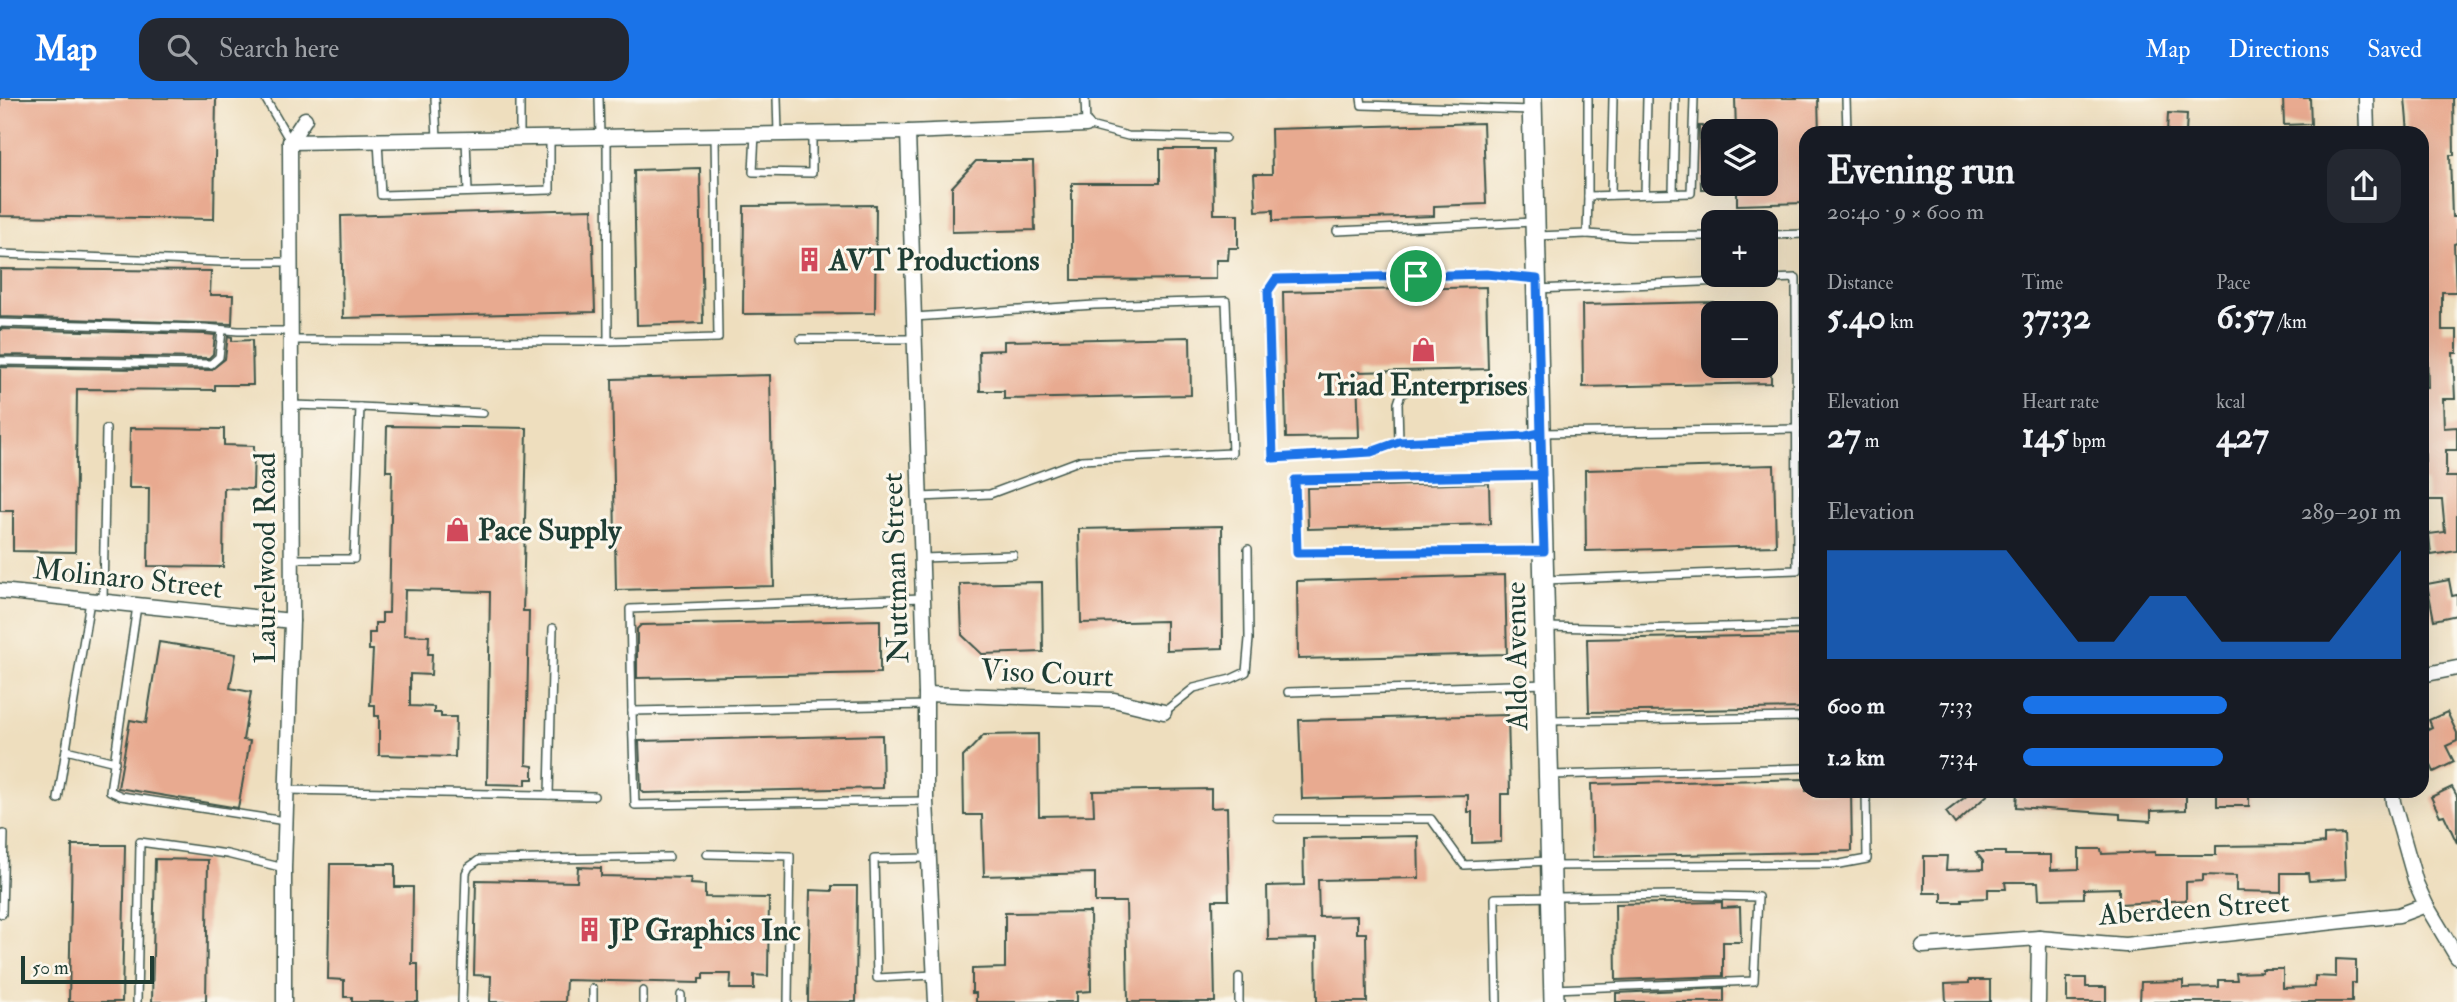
<!DOCTYPE html>
<html lang="en">
<head>
<meta charset="utf-8">
<style>
  body { margin:0; font-family:"IM FELL Double Pica",serif; background:#242831; color:#f1f3f6; height:100vh; display:flex; flex-direction:column; font-size:26px; white-space:nowrap }
  * { box-sizing:border-box; margin:0 }
  p { font-size:23px; color:#9ea1a6 }
  .icon { flex:none; width:38px; height:38px; fill:none; stroke:currentColor; stroke-width:2; stroke-linecap:round; stroke-linejoin:round }
  .map { position:relative; flex:1; overflow:hidden }
  .drawer { position:absolute; left:1799px; top:28px; width:630px; height:672px; display:flex; flex-direction:column; background:#171b24; border-radius:21px; box-shadow:0 7px 28px #0002 }
  .drawer>* { flex:none }
  .fabs { position:absolute; left:1701px; top:21px; display:grid; gap:14px }
  .fabs a { display:grid; place-items:center; width:77px; height:77px; border-radius:14px; background:#171b24; box-shadow:0 7px 28px #0002; font-size:35px }
  .scale { position:absolute; left:21px; bottom:18px; width:133px; box-sizing:border-box; padding-left:7px; border:4px solid #1f3d34; border-top:0; font-size:19px; line-height:24px; white-space:nowrap; color:#1f3d34; -webkit-text-stroke:5px #fbf7ec; paint-order:stroke }
  .pin { position:absolute; display:grid; place-items:center; width:60px; height:60px; color:#fff; margin:-30px; border:4px solid #fff; border-radius:50%; box-shadow:0 2px 7px #0007 }
  .round { display:grid; place-items:center; flex:none; width:74px; height:74px; border-radius:21px; background:#242831 }
  .head { display:flex; align-items:center; justify-content:space-between; height:119px; padding:0 28px }
  h1 { font-size:38px; font-weight:700; line-height:52px }
  .metrics { display:grid; grid-template-columns:repeat(3,1fr); gap:10px; height:119px; padding:7px 28px }
  .metrics div { display:grid; align-content:center }
  .metrics b { font-size:35px; font-weight:700 }
  .metrics small { font-size:19px; font-weight:400 }
  .metrics p { font-size:19px }
  .chart { height:196px; padding:14px 28px }
  .chart p { display:flex; justify-content:space-between }
  .chart svg { width:100%; height:126px; margin-top:7px; fill:#1a73e8; opacity:.7 }
  ul { padding:0 28px; list-style:none; font-size:23px }
  li { display:grid; grid-template-columns:112px 84px 1fr; align-items:center; height:52px }
  li i { height:18px; border-radius:9px; background:#1a73e8 }
  header { display:flex; align-items:center; gap:42px; box-sizing:border-box; height:98px; padding:0 35px; background:#1a73e8; color:#fff }
  header strong { font-size:33px }
  nav { display:flex; gap:38px; margin-inline-start:auto; font-size:24px }
  .search { width:490px; height:63px; background:#242831; display:flex; align-items:center; gap:18px; box-sizing:border-box; padding:0 24px; border-radius:21px; color:#9ea1a6; font-size:26px }
  .map>svg:first-child { display:block }
  .building { fill:#e8aa90 }
  .lines { fill:none; stroke-linecap:round; stroke-linejoin:round }
  .lane-casing { stroke:#3e5549; stroke-width:10 }
  .street-casing { stroke:#3e5549; stroke-width:17 }
  .secondary-casing { stroke:#3e5549; stroke-width:22 }
  .lane { stroke:#fff; stroke-width:7 }
  .street { stroke:#fff; stroke-width:14 }
  .secondary { stroke:#fff; stroke-width:19 }
  .route-casing { stroke:#fff; stroke-width:14 }
  .route { stroke:#1a73e8; stroke-width:9 }
  .labels { text-anchor:middle; stroke-width:6; stroke-linejoin:round; paint-order:stroke }
  .poi-label { font-size:30px; font-weight:bold; fill:#1f3d34; stroke:#fbf7ec; text-anchor:start }
  .street-label { font-size:30px; fill:#1f3d34; stroke:#fbf7ec }
</style>
</head>
<body>
<header>
<strong>Map</strong>
<div class="search"><svg class="icon" aria-label="search" viewBox="0 0 24 24"><circle cx="10" cy="10" r="6"/><path d="M15 15l6 6"/></svg>Search here</div>
<nav><a>Map</a><a>Directions</a><a>Saved</a></nav>
</header>
<div class="map">
<svg width="2457" height="904" viewBox="0 0 2457 904">
  <rect width="100%" height="100%" fill="#fbf7ec"/>
  <filter id="ink" filterUnits="userSpaceOnUse"><feTurbulence type="fractalNoise" baseFrequency=".0143" numOctaves="2"/><feDisplacementMap in="SourceGraphic" scale="14" xChannelSelector="R" yChannelSelector="G"/><feConvolveMatrix kernelMatrix="1 2 1 2 8 2 1 2 1" color-interpolation-filters="sRGB"/></filter>
  <filter id="wash" filterUnits="userSpaceOnUse"><feTurbulence type="fractalNoise" baseFrequency=".00686" numOctaves="4" result="noise"/><feDisplacementMap in="SourceGraphic" scale="28" xChannelSelector="R" yChannelSelector="G"/><feGaussianBlur stdDeviation="1.57" result="paint"/><feColorMatrix in="noise" values="0 0 0 0 0 0 0 0 0 0 0 0 0 0 0 0 0 1.4 0 .05"/><feComposite in="paint" operator="in"/></filter>
  <g filter="url(#wash)">
    <rect width="100%" height="100%" fill="#eedebe"/>
    <g id="blocks">
      <g class="building">
        <polygon points="0,0 216,0 214,121 0,118"/>
        <polygon points="1735,0 1818,0 1819,35 1806,35 1806,105 1737,107 1737,86 1766,86 1766,33 1736,33"/>
        <polygon points="2283,0 2310,0 2311,26 2284,27"/>
        <polygon points="2405,0 2453,0 2454,57 2450,57 2452,119 2457,119 2457,145 2454,146 2456,194 2442,194 2442,232 2457,232 2457,255 2453,255 2455,301 2443,301 2444,330 2457,329 2457,352 2446,352 2446,379 2457,379 2457,453 2431,457 2429,436 2445,434 2442,402 2427,402 2426,384 2422,384 2422,365 2425,364 2424,334 2422,334 2422,289 2428,289 2427,254 2422,254 2422,172 2426,172 2422,138 2423,57 2422,35 2408,35"/>
        <polygon points="2168,15 2187,16 2186,35 2167,35"/>
        <polygon points="1483,25 1486,106 1434,108 1434,118 1273,123 1273,112 1256,113 1254,76 1272,76 1271,31"/>
        <polygon points="1699,28 1713,28 1713,91 1701,91"/>
        <polygon points="1160,51 1213,51 1214,116 1238,116 1238,150 1229,150 1228,162 1216,162 1216,181 1072,182 1072,85 1160,85"/>
        <polygon points="976,63 1033,63 1035,132 952,134 952,89"/>
        <polygon points="700,70 703,225 637,227 634,72"/>
        <polygon points="876,107 875,215 743,216 744,108"/>
        <polygon points="592,111 595,214 343,220 341,118"/>
        <polygon points="0,171 211,173 210,197 233,197 232,226 0,219"/>
        <polygon points="1486,189 1488,271 1357,274 1359,339 1286,340 1283,194"/>
        <polygon points="1713,204 1713,268 1771,268 1771,285 1583,289 1582,207"/>
        <polygon points="0,231 205,236 215,237 213,256 209,260 0,257"/>
        <polygon points="228,238 232,239 232,243 252,242 253,287 215,287 215,292 77,291 75,454 13,453 13,413 0,413 0,269 211,272 225,261"/>
        <polygon points="1190,239 1191,297 1004,301 1004,293 980,293 979,253 1004,252 1004,243"/>
        <polygon points="770,277 774,488 616,492 612,281"/>
        <polygon points="387,328 527,330 523,513 529,513 526,667 533,668 533,681 526,681 526,687 487,686 490,494 405,492 404,537 429,538 428,556 432,556 431,577 410,576 410,608 434,609 434,615 441,615 441,619 456,619 455,659 379,657 379,618 375,618 375,607 370,607 373,552 369,552 369,535 375,535 375,525 382,525 382,515 389,515 392,373 386,373"/>
        <polygon points="130,330 224,331 224,347 254,348 253,391 224,390 223,469 148,468 149,390 129,390"/>
        <polygon points="1774,367 1776,448 1586,453 1585,372"/>
        <polygon points="1489,385 1490,426 1308,431 1307,390"/>
        <polygon points="1222,428 1223,550 1166,552 1166,523 1081,525 1079,431"/>
        <polygon points="1505,477 1507,556 1298,561 1297,483"/>
        <polygon points="2449,482 2452,498 2457,497 2457,517 2434,522 2427,486"/>
        <polygon points="1042,484 1043,554 982,556 962,537 960,486"/>
        <polygon points="880,522 880,575 637,580 637,531 641,527"/>
        <polygon points="1806,537 1806,610 1589,614 1587,541"/>
        <polygon points="159,544 236,556 230,590 251,594 243,642 250,643 238,710 118,690 130,622 146,625"/>
        <polygon points="2447,614 2457,635 2457,643 2446,648 2454,664 2434,674 2422,648 2422,634 2432,629 2429,622"/>
        <polygon points="1508,617 1510,696 1501,696 1501,744 1472,745 1472,714 1468,714 1468,697 1302,701 1299,622"/>
        <polygon points="1038,636 1039,718 1094,717 1093,693 1211,691 1211,710 1227,709 1229,802 1213,802 1215,904 1128,904 1126,804 1095,804 1095,775 984,778 982,717 964,717 963,659 984,637"/>
        <polygon points="882,637 883,690 644,695 641,692 639,643"/>
        <polygon points="1806,681 1806,693 1851,693 1852,753 1593,759 1591,686"/>
        <polygon points="2452,689 2457,698 2457,745 2444,717 2440,718 2431,699"/>
        <polygon points="1973,693 1992,693 1955,726 1946,714"/>
        <polygon points="2017,693 2186,693 2186,712 2151,713 2151,723 2120,721 2120,716 2016,709"/>
        <rect x="2217" y="693" width="32" height="15"/>
        <polygon points="2344,736 2346,781 2309,783 2308,775 2281,775 2281,794 2236,793 2236,778 2203,777 2203,783 2186,784 2186,802 2157,804 2119,806 2119,790 2084,791 2084,800 2039,801 2038,784 2005,784 2006,791 1988,791 1988,800 1962,801 1962,804 1942,804 1942,795 1924,795 1924,758 1947,758 1946,772 1983,771 1983,763 1976,754 2005,754 2005,757 2051,757 2051,772 2079,771 2079,751 2101,751 2102,756 2155,754 2155,757 2216,757 2216,748 2307,747 2324,745 2324,737"/>
        <polygon points="1418,738 1419,780 1318,782 1319,819 1357,818 1357,835 1366,835 1367,904 1317,904 1316,841 1268,842 1267,788 1304,787 1303,740"/>
        <polygon points="72,747 125,747 122,904 69,904"/>
        <polygon points="155,761 208,762 206,904 152,904"/>
        <polygon points="330,766 395,766 395,789 413,789 412,866 418,866 418,904 352,904 352,899 344,899 344,882 328,881"/>
        <polygon points="578,769 601,770 601,778 691,780 690,786 705,787 705,799 769,800 768,878 754,877 754,891 730,891 731,876 703,876 703,881 699,881 699,885 566,882 565,904 490,904 491,878 474,877 476,782 577,784"/>
        <polygon points="832,788 857,788 856,904 808,904 810,792 832,793"/>
        <polygon points="1722,804 1722,810 1740,809 1741,844 1723,844 1723,878 1616,882 1615,806"/>
        <polygon points="1090,814 1091,893 1077,894 1077,904 976,904 976,895 972,895 972,871 1005,870 1005,815"/>
        <polygon points="2336,861 2356,862 2356,885 2352,885 2352,904 2140,904 2141,884 2183,883 2183,890 2219,889 2219,882 2237,882 2236,875 2262,874 2262,871 2283,871 2283,890 2315,889 2315,878 2336,879"/>
        <polygon points="2067,880 2086,880 2086,889 2106,889 2106,904 2067,904"/>
        <polygon points="1969,882 1990,882 1990,904 1946,904 1945,886 1969,885"/>
        <polygon points="1724,890 1724,904 1616,904 1616,895"/>
      </g>
    </g>
  </g>
  <g filter="url(#ink)">
    <use href="#blocks" fill-opacity="0" stroke="#3e5549" stroke-width="2"/>
    <g class="lines">
      <defs>
        <g id="lane">
          <polyline points="265,0 290,43"/>
          <polyline points="435,0 437,41"/>
          <polyline points="520,0 520,40"/>
          <polyline points="599,0 600,38"/>
          <polyline points="777,0 778,36"/>
          <polyline points="1085,0 1086,27 1128,38 1225,40"/>
          <polyline points="1361,0 1362,7 1532,12"/>
          <polyline points="1846,0 1847,35"/>
          <polyline points="755,36 753,74 812,75 812,36"/>
          <polyline points="607,39 608,243 718,240 715,37"/>
          <polyline points="466,41 468,94"/>
          <polyline points="378,43 381,97 550,92 550,40"/>
          <polyline points="1673,95 1675,0"/>
          <polyline points="1645,96 1647,0"/>
          <polyline points="1611,97 1613,0"/>
          <polyline points="1588,98 1588,0"/>
          <polyline points="1337,133 1535,124"/>
          <polyline points="1587,136 1630,139 1713,138"/>
          <polyline points="1766,137 1806,136"/>
          <polyline points="1537,138 1587,136 1588,98 1691,95 1694,0"/>
          <polyline points="0,156 222,164 291,164"/>
          <polyline points="1537,191 1796,180 1797,472 1545,482"/>
          <polyline points="914,219 1094,207 1226,203 1232,355 1081,362 990,396 920,399"/>
          <polyline points="0,225 205,230 238,233 290,233"/>
          <polyline points="801,241 915,241"/>
          <polyline points="291,242 608,243"/>
          <polyline points="0,263 211,266 219,259 222,233"/>
          <polyline points="1536,286 1409,292 1401,296 1398,305 1399,344 1526,338 1540,335 1797,331"/>
          <polyline points="291,307 360,309 354,461 292,461"/>
          <polyline points="360,309 483,315"/>
          <polyline points="1399,344 1371,354 1273,360 1268,193 1276,181 1486,176 1533,180"/>
          <polyline points="1541,377 1295,382 1297,455 1543,453"/>
          <polyline points="922,460 1013,457"/>
          <polyline points="103,504 106,331"/>
          <polyline points="137,508 110,693 121,698 285,723"/>
          <polyline points="1546,529 1636,531 1806,527"/>
          <polyline points="1288,594 1546,586"/>
          <polyline points="926,607 632,613 635,707 926,703"/>
          <polyline points="632,613 630,511 923,500"/>
          <polyline points="1164,614 1194,590 1231,581 1246,574 1249,541 1248,451"/>
          <polyline points="1548,623 1806,619"/>
          <polyline points="66,652 115,664"/>
          <polyline points="1550,677 1806,670"/>
          <polyline points="287,692 594,698"/>
          <polyline points="549,697 553,530"/>
          <polyline points="58,701 90,503"/>
          <polyline points="1278,721 1431,721 1464,767 1550,763"/>
          <polyline points="707,756 790,758 788,904"/>
          <polyline points="928,760 874,761 877,880 934,877"/>
          <polyline points="1551,768 1840,766 1867,761 1866,693"/>
          <polyline points="0,815 2,816 4,736"/>
          <polyline points="1239,879 1239,904"/>
          <polyline points="137,904 140,744 227,756 284,770"/>
          <polyline points="462,904 466,775 469,769 479,762 669,759"/>
          <polyline points="593,904 593,891"/>
          <polyline points="643,904 643,893"/>
          <polyline points="681,904 681,897"/>
          <polyline points="1497,904 1495,800 1673,797 1758,799 1754,883 1554,891"/>
        </g>
        <g id="street">
          <polyline points="2366,0 2367,35"/>
          <polyline points="908,34 926,596 926,703 936,904"/>
          <polyline points="290,44 908,34 1086,27"/>
          <polyline points="0,493 292,523"/>
          <polyline points="2422,577 2457,570"/>
          <polyline points="926,596 1114,602 1164,614"/>
          <polyline points="2392,693 2393,704 2416,785 2426,807 2457,859"/>
          <polyline points="1923,848 2039,840 2125,847 2399,817 2426,807"/>
          <polyline points="284,904 284,770 292,523 290,44 305,21"/>
          <polyline points="2038,904 2039,840"/>
        </g>
        <polyline id="secondary" points="1532,0 1554,904"/>
      </defs>
      <use href="#lane" class="lane-casing"/>
      <use href="#street" class="street-casing"/>
      <use href="#secondary" class="secondary-casing"/>
      <use href="#lane" class="lane"/>
      <use href="#street" class="street"/>
      <use href="#secondary" class="secondary"/>
    </g>
  </g>
  <g class="lines" filter="url(#ink)">
    <defs>
      <polyline id="route" points="1416,178 1486,176 1537,181 1542,377 1295,382 1297,455 1544,453 1540,335 1526,338 1399,344 1371,354 1273,360 1268,193 1276,181 1416,178"/>
    </defs>
    <use href="#route" class="route-casing"/>
    <use href="#route" class="route"/>
  </g>
  <defs>
    <symbol id="building-bare" viewBox="-9 -9 18 18"><path d="M-4-6H4V6H1V3H-1V6H-4ZM-2.5-4.3h1.7v1.8h-1.7ZM.8-4.3h1.7v1.8H.8ZM-2.5-1h1.7V.8h-1.7ZM.8-1h1.7V.8H.8Z" fill="#d1495b" stroke="#fbf7ec" stroke-width="2.5" paint-order="stroke"/></symbol>
    <symbol id="shop-bare" viewBox="-9 -9 18 18"><path d="M-5-2.5h2.3a2.7 3.5 0 0 1 5.4 0H5L5.5 6h-11ZM-1.5-2.5h3a1.5 2.3 0 0 0-3 0Z" fill="#d1495b" stroke="#fbf7ec" stroke-width="2.5" paint-order="stroke"/></symbol>
  </defs>
  <g fill-rule="evenodd">
    <use href="#building-bare" x="792" y="144" width="35" height="35"/>
    <use href="#shop-bare" x="1406" y="234" width="35" height="35"/>
    <use href="#shop-bare" x="440" y="414" width="35" height="35"/>
    <use href="#building-bare" x="572" y="814" width="35" height="35"/>
  </g>
  <g class="labels">
    <g class="poi-label">
      <text x="829" y="172">AVT Productions</text>
      <text x="1423" y="297" text-anchor="middle">Triad Enterprises</text>
      <text x="478" y="442">Pace Supply</text>
      <text x="609" y="842">JP Graphics Inc</text>
    </g>
    <g class="street-label">
      <text transform="translate(265 460) rotate(-90)" y="10">Laurelwood Road</text>
      <text transform="translate(895 470) rotate(-92)" y="10">Nuttman Street</text>
      <text transform="translate(128 480) rotate(6)" y="10">Molinaro Street</text>
      <text transform="translate(1516 558) rotate(-91)" y="10">Aldo Avenue</text>
      <text transform="translate(1047 575) rotate(3)" y="10">Viso Court</text>
      <text transform="translate(2194 810) rotate(-4)" y="10">Aberdeen Street</text>
    </g>
  </g>
</svg>
<div class="fabs">
<a><svg class="icon" aria-label="layers" viewBox="0 0 24 24"><path d="M12 4l9 5-9 5-9-5zM3 14l9 5 9-5"/></svg></a>
<a>+</a>
<a>−</a>
</div>
<div class="scale">50 m</div>
<div class="pin" style="left:1416px;top:178px;background:#1e9e55"><svg class="icon" aria-label="arrive" viewBox="0 0 24 24"><path d="M6 21V4h12l-3 4 3 4H6"/></svg></div>
<section class="drawer">
<div class="head"><div><h1>Evening run</h1><p>20:40 · 9 × 600 m</p></div><a class="round"><svg class="icon" aria-label="share" viewBox="0 0 24 24"><path d="M12 15V3M7 8l5-5 5 5M5 13v7h14v-7"/></svg></a></div>
<div class="metrics">
<div><p>Distance</p><b>5.40<small> km</small></b></div>
<div><p>Time</p><b>37:32</b></div>
<div><p>Pace</p><b>6:57<small> /km</small></b></div>
</div>
<div class="metrics">
<div><p>Elevation</p><b>27<small> m</small></b></div>
<div><p>Heart rate</p><b>145<small> bpm</small></b></div>
<div><p>kcal</p><b>427</b></div>
</div>
<div class="chart"><p><span>Elevation</span>289–291 m</p>
<svg viewBox="0 0 160 44" preserveAspectRatio="none"><path d="M0 44V6L10 6L20 6L30 6L40 6L50 6L60 22L70 38L80 38L90 22L100 22L110 38L120 38L130 38L140 38L150 22L160 6V44z"/></svg>
</div>
<ul>
<li><b>600 m</b>7:33<i style="width:54%"></i></li>
<li><b>1.2 km</b>7:34<i style="width:53%"></i></li>
</ul>
</section>
</div>
</body>
</html>
